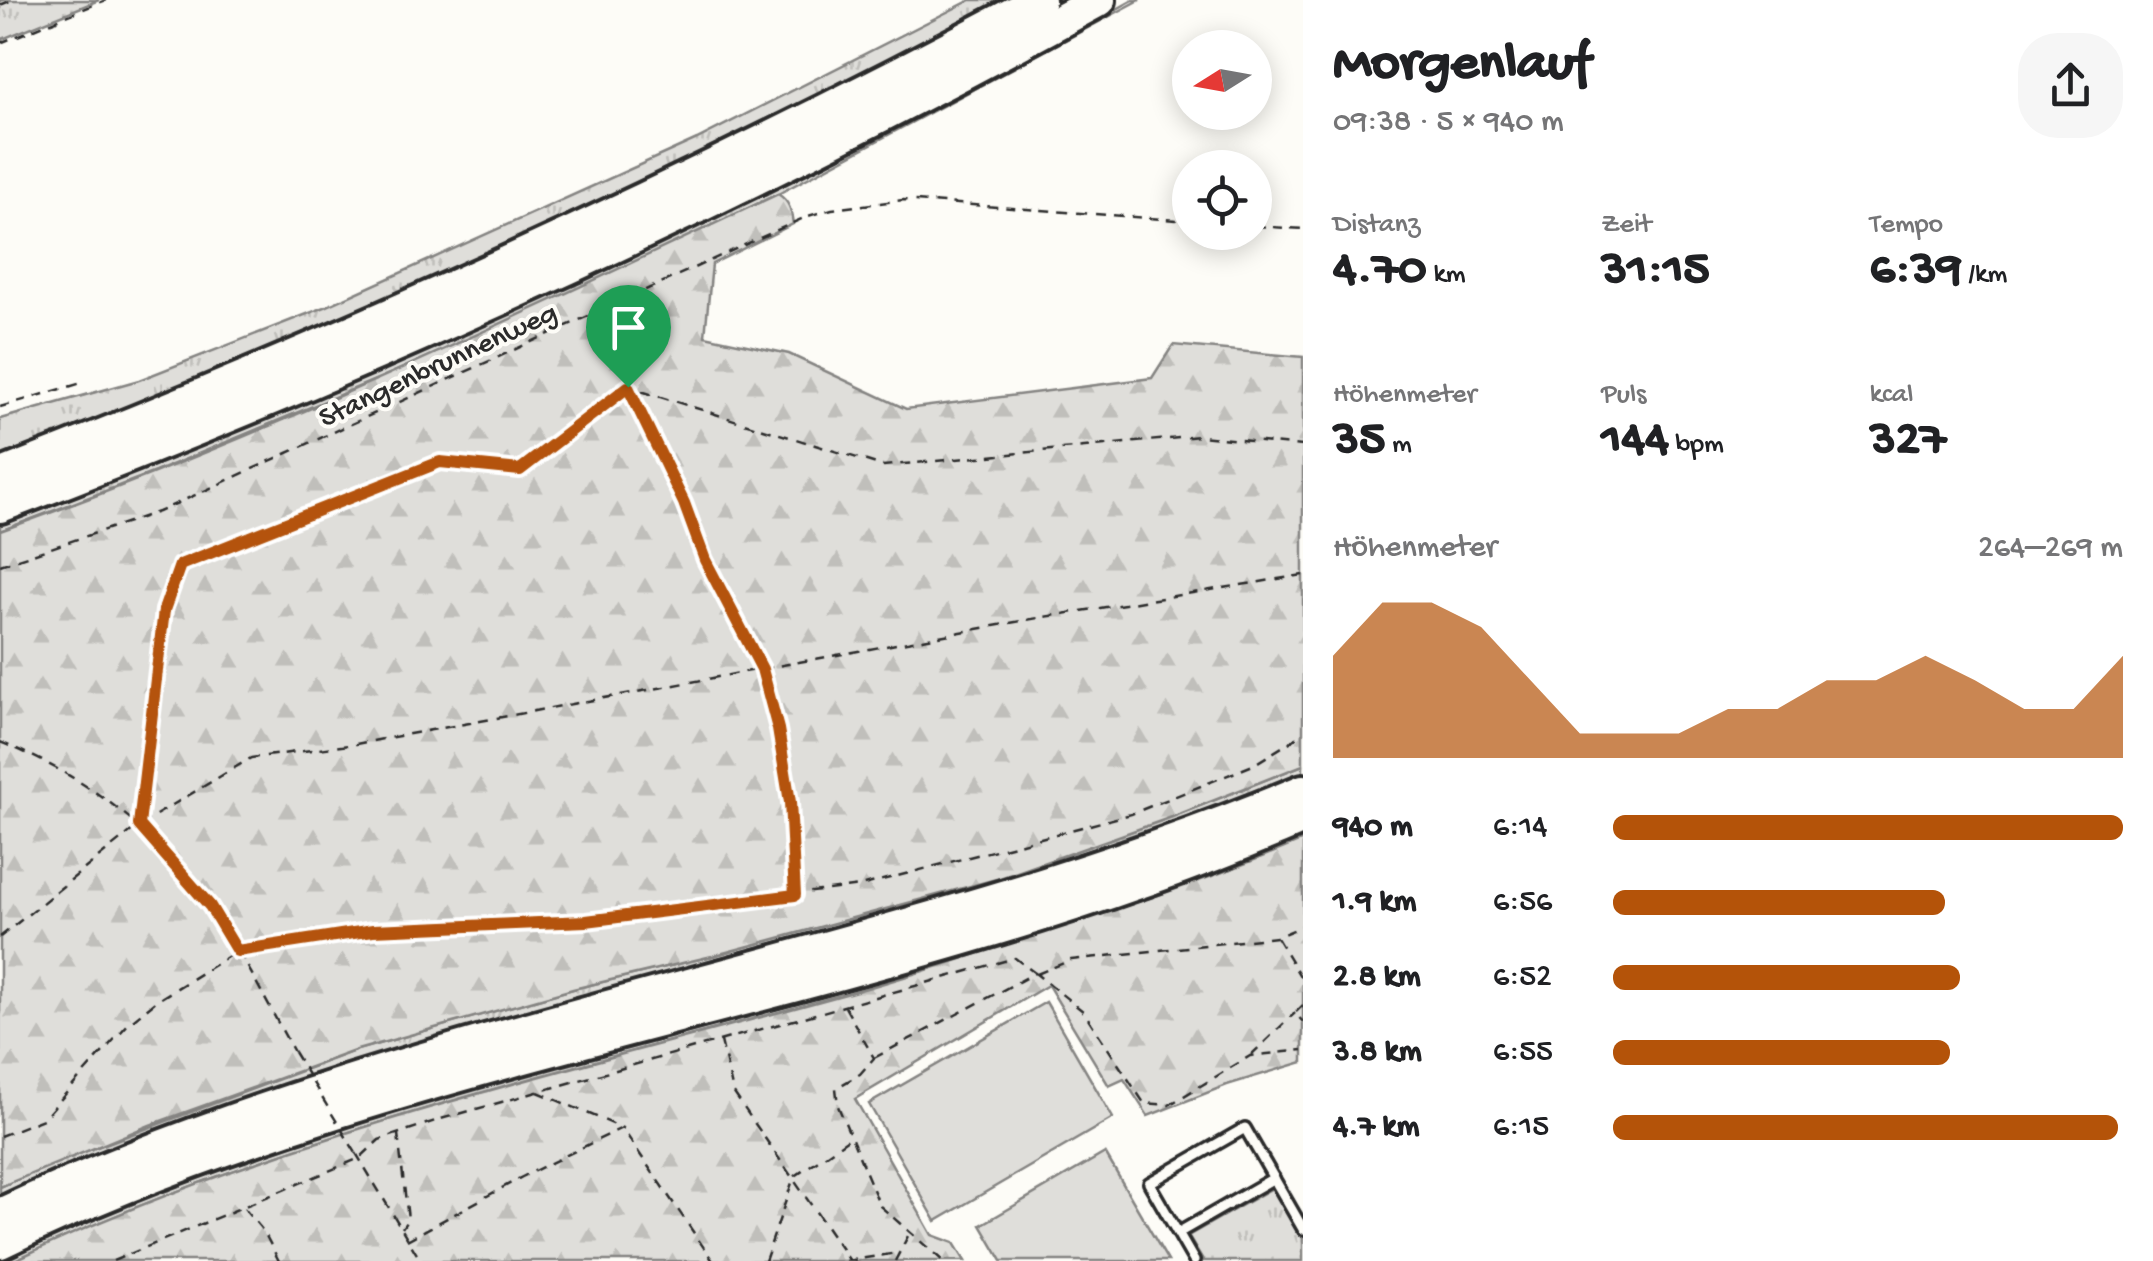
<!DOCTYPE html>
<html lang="de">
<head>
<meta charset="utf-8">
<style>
  body { margin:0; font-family:"Gochi Hand",sans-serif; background:#f6f6f6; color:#202124; height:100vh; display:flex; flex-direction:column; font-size:38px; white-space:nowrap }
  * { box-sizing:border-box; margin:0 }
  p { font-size:32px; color:#757577 }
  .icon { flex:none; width:55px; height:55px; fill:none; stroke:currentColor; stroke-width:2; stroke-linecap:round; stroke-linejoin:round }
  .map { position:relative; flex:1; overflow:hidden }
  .details { display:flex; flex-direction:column; background:#fff; width:850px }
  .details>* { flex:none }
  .needle { width:65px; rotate:259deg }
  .tools { position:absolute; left:1172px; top:30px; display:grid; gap:20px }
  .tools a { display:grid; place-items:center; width:100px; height:100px; border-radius:50%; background:#fff; box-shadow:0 5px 25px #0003; font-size:50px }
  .pin { position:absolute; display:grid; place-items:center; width:85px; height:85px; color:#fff; margin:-102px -42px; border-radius:50% 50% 50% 0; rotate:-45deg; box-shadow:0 0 10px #0007 }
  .pin .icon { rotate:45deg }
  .round { display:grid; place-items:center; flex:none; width:105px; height:105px; border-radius:40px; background:#f6f6f6 }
  .head { display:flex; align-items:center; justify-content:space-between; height:170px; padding:0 30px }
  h1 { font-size:55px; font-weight:700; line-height:75px }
  .metrics { display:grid; grid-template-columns:repeat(3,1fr); gap:15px; height:170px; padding:10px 30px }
  .metrics div { display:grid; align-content:center }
  .metrics b { font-size:50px; font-weight:700 }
  .metrics small { font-size:28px; font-weight:400 }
  .metrics p { font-size:28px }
  .chart { height:280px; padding:20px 30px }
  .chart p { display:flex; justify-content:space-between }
  .chart svg { width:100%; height:180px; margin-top:10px; fill:#b45309; opacity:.7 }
  ul { padding:0 30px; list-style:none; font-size:32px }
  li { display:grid; grid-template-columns:160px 120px 1fr; align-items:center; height:75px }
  li i { height:25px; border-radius:12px; background:#b45309 }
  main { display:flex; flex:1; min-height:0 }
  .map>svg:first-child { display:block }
  .grass { fill:url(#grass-tufts); stroke:#858482; stroke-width:2.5 }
  .forest { fill:url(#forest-firs); stroke:#858482; stroke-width:2.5 }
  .park { fill:#dfdeda; stroke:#858482; stroke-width:2.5 }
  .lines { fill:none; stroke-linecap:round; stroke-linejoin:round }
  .lane-casing { stroke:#2b2b2b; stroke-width:16 }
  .highway-casing { stroke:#2b2b2b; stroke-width:40 }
  .path { stroke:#2b2b2b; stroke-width:2.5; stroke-dasharray:10 8; stroke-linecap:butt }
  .lane { stroke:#fdfcf7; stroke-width:9 }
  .highway { stroke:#fdfcf7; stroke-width:32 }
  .path-bridge { stroke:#2b2b2b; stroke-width:2.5; stroke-dasharray:10 8; stroke-linecap:butt }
  .route-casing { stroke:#fff; stroke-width:20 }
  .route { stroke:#b45309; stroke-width:12 }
  .labels { text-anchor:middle; stroke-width:8; stroke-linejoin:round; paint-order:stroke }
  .street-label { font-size:30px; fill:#2b2b2b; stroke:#fdfcf7 }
</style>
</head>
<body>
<main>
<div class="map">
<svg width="1303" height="1261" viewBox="0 0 1303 1261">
  <defs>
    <pattern id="grass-tufts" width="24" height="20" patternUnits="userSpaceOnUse" patternTransform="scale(2.5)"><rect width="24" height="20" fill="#dfdeda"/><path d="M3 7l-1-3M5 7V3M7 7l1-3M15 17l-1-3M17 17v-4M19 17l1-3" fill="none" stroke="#c0bfbb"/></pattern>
    <pattern id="forest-firs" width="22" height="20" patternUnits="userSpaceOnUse" patternTransform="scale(2.5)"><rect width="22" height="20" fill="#dfdeda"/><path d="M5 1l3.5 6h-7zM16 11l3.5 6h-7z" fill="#c0bfbb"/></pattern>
  </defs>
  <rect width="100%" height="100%" fill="#fdfcf7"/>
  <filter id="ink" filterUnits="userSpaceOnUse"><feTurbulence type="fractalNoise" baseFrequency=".01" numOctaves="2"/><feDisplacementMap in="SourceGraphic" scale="20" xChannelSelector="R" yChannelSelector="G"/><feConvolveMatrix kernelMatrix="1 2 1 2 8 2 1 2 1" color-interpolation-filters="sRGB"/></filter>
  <g filter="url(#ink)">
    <g class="grass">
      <polygon points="0,0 99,0 0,40"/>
      <path d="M 971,0 L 1009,0 C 853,79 698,161 539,233 C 362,313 181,387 0,459 L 0,419 L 139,380 L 325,307 L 697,139 Z"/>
      <path d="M 1133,0 L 1140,0 L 778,194 L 466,342 L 155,472 L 0,531 L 0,523 C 388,374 770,203 1133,0 Z"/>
      <path d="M 1303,765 L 1303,774 C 1203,816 1101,854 997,884 C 663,981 316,1049 0,1197 L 0,1187 L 41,1168 L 357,1050 L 573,989 L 712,956 L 1000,878 L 1172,817 Z"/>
      <path d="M 1303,835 L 1303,840 C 1215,878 1124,907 1033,936 C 973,955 914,976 853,992 C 570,1070 280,1134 13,1261 L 0,1261 L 49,1236 L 164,1188 L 321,1132 L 1181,883 Z"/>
      <polygon points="1276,1186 1303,1233 1303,1261 1203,1261 1188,1236"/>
    </g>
    <g class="forest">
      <path d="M 778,194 C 790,202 791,210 793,224 L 712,264 L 705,336 L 789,354 L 906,409 L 1152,378 L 1173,345 L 1303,357 L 1303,765 L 1172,817 L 1000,878 L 712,956 L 573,989 L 357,1050 L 150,1125 L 0,1187 L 0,531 C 267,437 522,314 778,194 Z"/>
      <path d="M 1303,840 L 1303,1062 L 1227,1085 L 1148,1116 L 1124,1079 L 1109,1086 L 1048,985 L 855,1099 L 932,1235 L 954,1243 L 965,1261 L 13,1261 C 280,1134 570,1071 853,992 C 918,974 983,952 1047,931 C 1134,904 1220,876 1303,840 Z"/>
    </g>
    <g class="park">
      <polygon points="1046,1002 1113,1118 936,1221 869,1104"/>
      <polygon points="1105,1153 1168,1261 1002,1261 981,1225"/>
    </g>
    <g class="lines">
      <defs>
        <g id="lane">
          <polyline points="1178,1233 1274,1178"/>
          <polyline points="1194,1261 1149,1183 1245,1128 1303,1229"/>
        </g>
        <g id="highway">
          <path d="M 0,476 C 356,338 702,180 1039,0"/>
          <path d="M 0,506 C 378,363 745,194 1099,0"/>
          <path d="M 0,1215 C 416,1020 880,967 1303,791"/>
          <path d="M 0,1242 C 415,1042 883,1001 1303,818"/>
        </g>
      </defs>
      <use href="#lane" class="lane-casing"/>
      <use href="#highway" class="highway-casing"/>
      <g class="path">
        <polyline points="0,5 13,0"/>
        <polyline points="0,43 106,0"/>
        <polyline points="1255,226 1303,229"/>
        <polyline points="629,390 684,503 705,560 761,669 777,729 790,802 795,893"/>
        <polyline points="0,407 85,382"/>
        <polyline points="0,565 158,512 808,216 832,209 903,200 1190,221"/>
        <path d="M 0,742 C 86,776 156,830 209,905 C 242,951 267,1004 294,1052"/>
        <polyline points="139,825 164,610 180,565 441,462 520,469 628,387 883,466 1200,436 1303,446"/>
        <polyline points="0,937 139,825 251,758 356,744 1026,620 1303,575"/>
        <polyline points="1277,938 1303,981"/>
        <polyline points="1037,974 1071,960 1276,937 1303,926"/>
        <polyline points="1303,1005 1295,1013 1303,1022"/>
        <polyline points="845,1007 874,1058 860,1074 836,1088 838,1106 880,1206 943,1261"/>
        <polyline points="721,1041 733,1092 850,1261"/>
        <polyline points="1251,1055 1295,1013"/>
        <polyline points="874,1058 1035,973 1084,1012 1144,1103 1169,1105 1250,1056 1303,1050"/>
        <polyline points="538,1092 622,1128"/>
        <polyline points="398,1134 408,1219 402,1228"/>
        <polyline points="0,1136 43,1119 129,1023 156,1001 237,951 373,930 586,921 860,886 1131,814 1253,765 1303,734"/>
        <polyline points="356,1153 421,1261"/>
        <polyline points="244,1208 264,1232 279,1261"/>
        <polyline points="407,1240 522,1177 622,1128 713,1261"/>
        <polyline points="113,1261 360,1158 379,1140 441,1119 1015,958 1035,973"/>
        <polyline points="765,1261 794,1177 851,1137"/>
        <polyline points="846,1261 897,1253"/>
        <polyline points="895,1261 908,1236"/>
      </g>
      <use href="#lane" class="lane"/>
      <use href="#highway" class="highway"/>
      <polyline class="path-bridge" points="294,1052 356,1153"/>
    </g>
  </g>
  <g class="lines" filter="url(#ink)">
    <defs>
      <polygon id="route" points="628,387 684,503 705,560 762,669 778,729 790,802 795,895 586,921 373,930 237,951 210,906 139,825 164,610 180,565 440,462 520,470"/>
    </defs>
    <use href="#route" class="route-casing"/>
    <use href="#route" class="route"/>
  </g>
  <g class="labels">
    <g class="street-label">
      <text transform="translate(437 363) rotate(-25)" y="10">Stangenbrunnenweg</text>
    </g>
  </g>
</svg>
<div class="tools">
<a><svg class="needle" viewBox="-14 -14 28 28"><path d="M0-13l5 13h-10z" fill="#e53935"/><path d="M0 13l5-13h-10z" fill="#757577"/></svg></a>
<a><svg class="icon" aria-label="locate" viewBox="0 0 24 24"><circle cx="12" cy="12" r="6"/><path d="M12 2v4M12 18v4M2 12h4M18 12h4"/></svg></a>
</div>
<div class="pin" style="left:628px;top:387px;background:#1e9e55"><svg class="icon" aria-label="arrive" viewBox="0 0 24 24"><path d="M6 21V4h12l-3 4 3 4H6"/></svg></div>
</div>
<section class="details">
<div class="head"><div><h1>Morgenlauf</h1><p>09:38 · 5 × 940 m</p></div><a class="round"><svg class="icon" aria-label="share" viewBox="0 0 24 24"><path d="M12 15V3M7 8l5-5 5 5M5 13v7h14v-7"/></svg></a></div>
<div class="metrics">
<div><p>Distanz</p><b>4.70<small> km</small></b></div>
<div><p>Zeit</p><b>31:15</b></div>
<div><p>Tempo</p><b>6:39<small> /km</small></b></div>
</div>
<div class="metrics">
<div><p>Höhenmeter</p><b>35<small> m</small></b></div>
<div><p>Puls</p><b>144<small> bpm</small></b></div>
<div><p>kcal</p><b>327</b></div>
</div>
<div class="chart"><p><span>Höhenmeter</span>264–269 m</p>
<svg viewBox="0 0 160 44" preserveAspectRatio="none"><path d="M0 44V19L10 6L20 6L30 12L40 25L50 38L60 38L70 38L80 32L90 32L100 25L110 25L120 19L130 25L140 32L150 32L160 19V44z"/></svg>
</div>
<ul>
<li><b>940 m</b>6:14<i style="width:100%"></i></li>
<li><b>1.9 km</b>6:56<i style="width:65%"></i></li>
<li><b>2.8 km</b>6:52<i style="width:68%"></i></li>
<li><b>3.8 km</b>6:55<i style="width:66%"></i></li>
<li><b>4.7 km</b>6:15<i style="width:99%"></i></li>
</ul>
</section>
</main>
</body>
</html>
